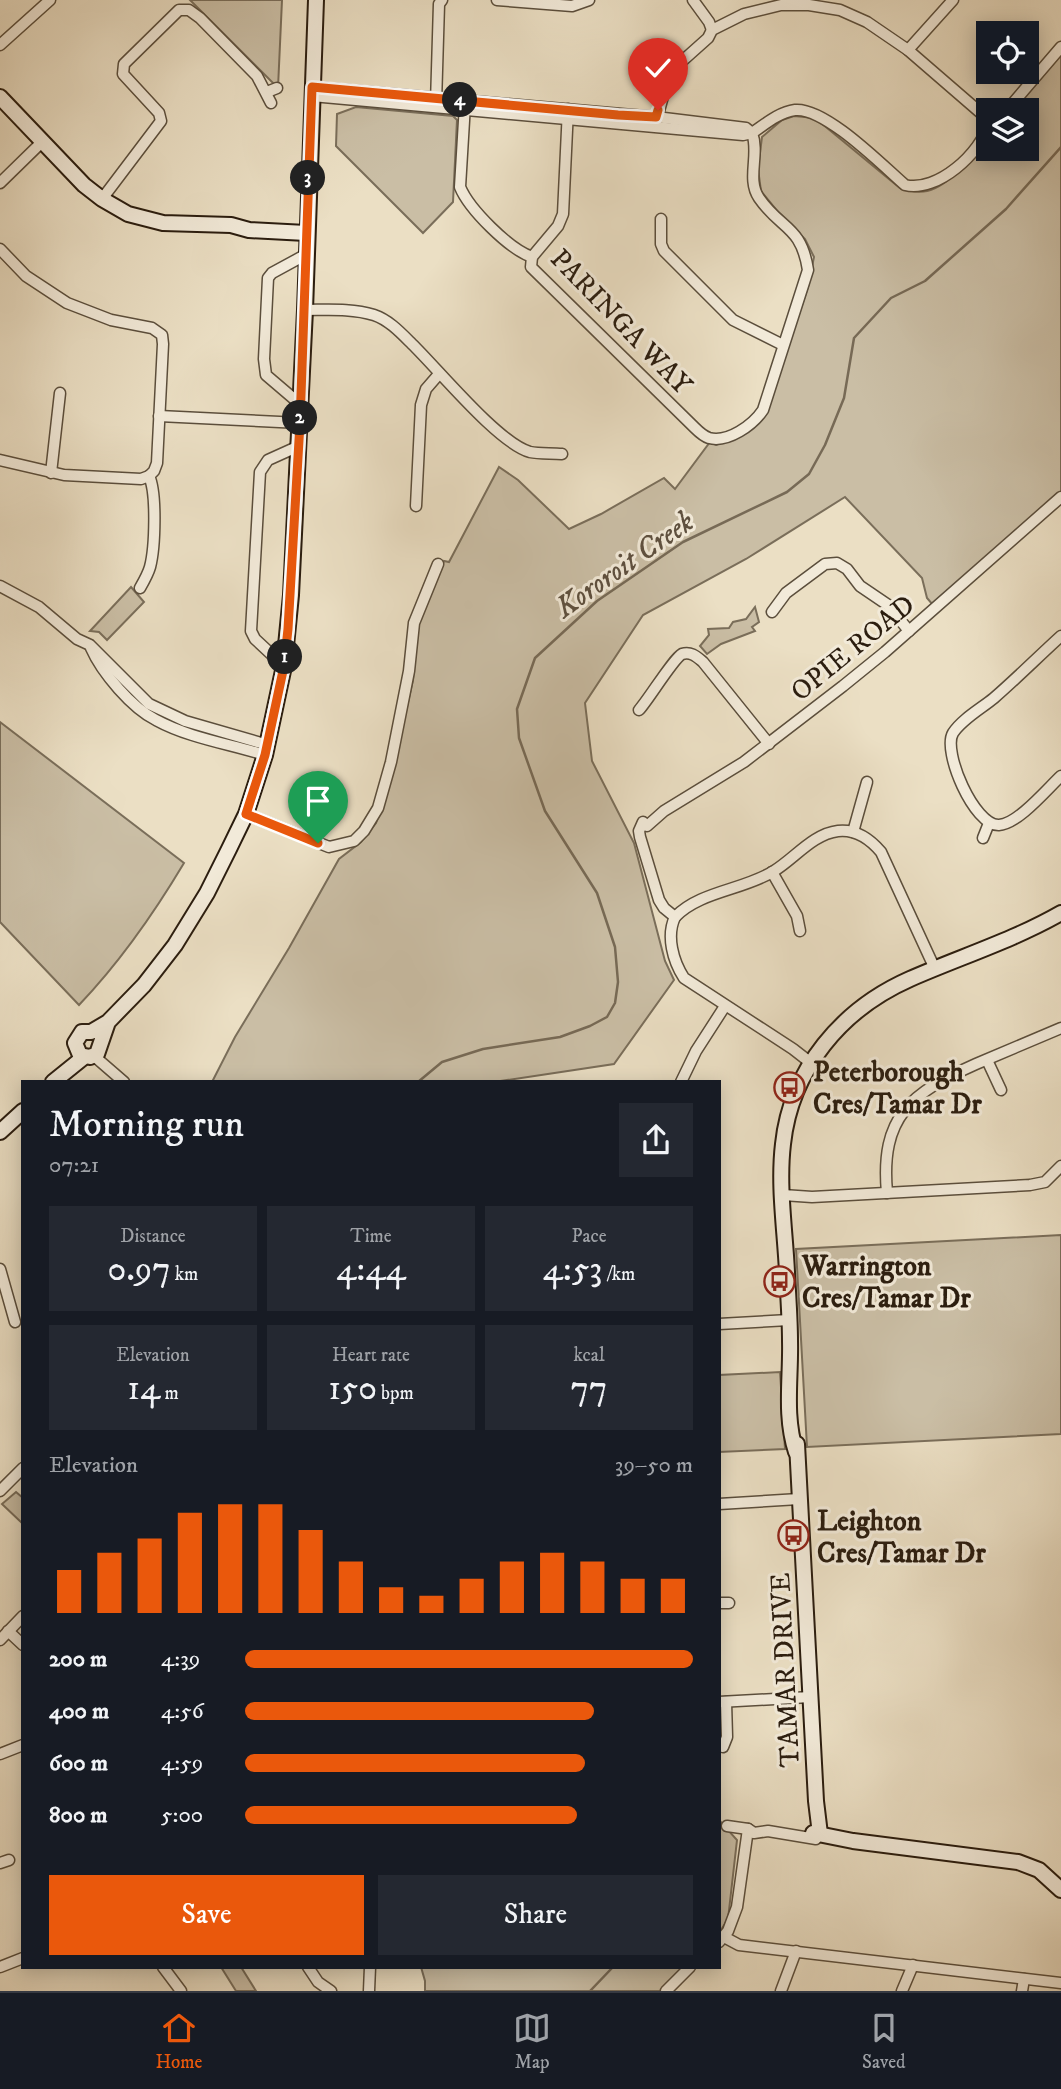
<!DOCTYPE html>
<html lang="en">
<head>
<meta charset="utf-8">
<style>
  body { margin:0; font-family:"IM FELL DW Pica",serif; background:#242831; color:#f1f3f6; height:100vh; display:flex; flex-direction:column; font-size:26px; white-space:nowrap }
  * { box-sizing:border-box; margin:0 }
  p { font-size:23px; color:#9ea1a6 }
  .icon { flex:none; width:38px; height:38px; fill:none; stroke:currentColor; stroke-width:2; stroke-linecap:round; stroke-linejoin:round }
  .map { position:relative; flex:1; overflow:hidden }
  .details { position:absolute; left:21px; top:1080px; width:700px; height:889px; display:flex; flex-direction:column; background:#171b24; border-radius:0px; box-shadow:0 4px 18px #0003 }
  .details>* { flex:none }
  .buttons { position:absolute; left:976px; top:21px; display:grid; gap:14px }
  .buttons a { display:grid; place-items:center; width:63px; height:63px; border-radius:0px; background:#171b24; box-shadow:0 4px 18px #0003; font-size:35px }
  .pin { position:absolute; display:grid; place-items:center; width:60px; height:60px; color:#fff; margin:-72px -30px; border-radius:50% 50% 50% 0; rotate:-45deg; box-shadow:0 0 7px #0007 }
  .pin .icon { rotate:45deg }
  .km { position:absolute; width:35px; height:35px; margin:-18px; border-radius:50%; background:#222; color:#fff; font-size:19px; line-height:35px; text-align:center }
  .round { display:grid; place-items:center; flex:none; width:74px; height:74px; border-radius:0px; background:#242831 }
  .summary { display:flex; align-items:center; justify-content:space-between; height:119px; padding:0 28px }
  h1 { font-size:38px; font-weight:600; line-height:52px }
  .metrics { display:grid; grid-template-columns:repeat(3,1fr); gap:10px; height:119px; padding:7px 28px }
  .metrics div { display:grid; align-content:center; border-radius:0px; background:#242831; text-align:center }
  .metrics b { font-size:35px; font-weight:600 }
  .metrics small { font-size:19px; font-weight:400 }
  .metrics p { font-size:19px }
  .chart { height:196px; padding:14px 28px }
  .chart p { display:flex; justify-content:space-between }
  .chart svg { width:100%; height:126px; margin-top:7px; stroke:#ea580c; stroke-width:6 }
  .primary-button { display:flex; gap:14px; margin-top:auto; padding:14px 28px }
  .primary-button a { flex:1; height:80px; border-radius:0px; background:#ea580c; color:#fff; font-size:28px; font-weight:600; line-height:80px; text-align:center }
  .primary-button a+a { background:#242831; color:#f1f3f6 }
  ul { padding:0 28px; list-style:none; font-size:23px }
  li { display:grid; grid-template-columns:112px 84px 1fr; align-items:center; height:52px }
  li i { height:18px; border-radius:9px; background:#ea580c }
  .menu { display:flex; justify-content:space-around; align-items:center; height:98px; border-top:2px solid #363941; background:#171b24; font-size:19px; color:#9ea1a6 }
  .menu a { display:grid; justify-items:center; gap:4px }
  .menu .current { color:#ea580c }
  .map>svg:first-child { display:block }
  .green { fill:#cabea5; stroke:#7a6e5a; stroke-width:2 }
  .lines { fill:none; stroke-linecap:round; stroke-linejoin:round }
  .stream { stroke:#776a56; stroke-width:2.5 }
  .street-casing { stroke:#5b4e3c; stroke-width:13 }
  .secondary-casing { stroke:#2b1d0f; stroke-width:18 }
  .street { stroke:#f2ead9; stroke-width:10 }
  .secondary { stroke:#f2ead9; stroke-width:14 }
  .route-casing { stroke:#fff; stroke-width:14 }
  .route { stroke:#ea580c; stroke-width:9 }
  .labels { text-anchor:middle; stroke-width:6; stroke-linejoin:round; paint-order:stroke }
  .street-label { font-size:28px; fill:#2b1d0f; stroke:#f2ead9 }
  .poi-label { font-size:28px; font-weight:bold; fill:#2b1d0f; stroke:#f2ead9; text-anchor:start }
  .water-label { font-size:30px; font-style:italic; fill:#5e503f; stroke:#f2ead9 }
</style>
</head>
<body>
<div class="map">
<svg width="1061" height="1991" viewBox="0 0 1061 1991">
  <rect width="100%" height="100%" fill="#ebdfc4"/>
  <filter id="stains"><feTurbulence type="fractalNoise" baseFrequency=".00286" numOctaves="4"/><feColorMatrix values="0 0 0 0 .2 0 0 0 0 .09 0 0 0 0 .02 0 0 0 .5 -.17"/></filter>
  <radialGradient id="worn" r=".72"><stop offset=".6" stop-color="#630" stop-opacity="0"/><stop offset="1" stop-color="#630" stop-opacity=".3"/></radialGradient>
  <g class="green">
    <polygon points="190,0 282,0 278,88"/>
    <path d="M 1061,54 L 1061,493 L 933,605 L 927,598 L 922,578 L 845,497 L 746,559 L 643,615 L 585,703 L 592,761 L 634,843 L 665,961 L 674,980 L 614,1064 L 494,1082 L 212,1082 L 235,1037 L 289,948 L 339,859 L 361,842 L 376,823 L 390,782 L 413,680 L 418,618 L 444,561 L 449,562 L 499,467 L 518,480 L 569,529 L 601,514 L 664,478 L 675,489 L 710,442 L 716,445 C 734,438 752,431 765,415 L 808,287 L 814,257 L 805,239 L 778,212 L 761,191 L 758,169 L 762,137 L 782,120 L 794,116 L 815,118 L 900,188 C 909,191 918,193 927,191 C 949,187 976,152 989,135 L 989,149 L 1027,149 L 1027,110 L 1010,110 Z"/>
    <polygon points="356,107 453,116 457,120 453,202 423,233 336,146 337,114"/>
    <polygon points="131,587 144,602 107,640 99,632 90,631"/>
    <polygon points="755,607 759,622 752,627 755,631 721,644 707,654 700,646 709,635 708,629 729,628 733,622 746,619"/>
    <path d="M 0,722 L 184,863 C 153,915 121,961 79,1005 L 0,922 Z"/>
    <polygon points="1061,1235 1061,1434 807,1447 796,1249"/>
    <polygon points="780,1372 785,1449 719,1452 719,1375"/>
    <polygon points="16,1492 23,1498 23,1524 2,1504"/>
    <polygon points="719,1820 737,1840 728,1919 719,1933"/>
    <polygon points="221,1967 241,1967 256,1991 236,1991"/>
    <polygon points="421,1967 685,1967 672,1978 663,1991 425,1991 425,1981"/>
  </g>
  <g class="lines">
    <g class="stream">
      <polyline points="418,1082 442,1062 483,1049 560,1037 590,1026 607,1017 615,1003 618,982 615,947 597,893 545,811 519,738 517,709 535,658 597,601 683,542 787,492 809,474 825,445 844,398 854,338 891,298 925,281 1006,209 1061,147"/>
      <polyline points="590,1991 613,1967"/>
    </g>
    <defs>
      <g id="street">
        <polyline points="497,0 572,6 589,0"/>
        <polyline points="693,0 709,22 712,30"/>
        <polyline points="0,45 50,0"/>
        <polyline points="908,50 953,0"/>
        <polyline points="312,87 656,117 746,128 752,133"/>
        <polyline points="267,92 277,88"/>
        <polyline points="312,96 743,135 752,133"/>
        <polyline points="436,103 439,4 442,0"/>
        <path d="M 465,104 L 460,187 C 469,209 509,249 532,257"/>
        <path d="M 568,109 L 563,214 L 558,226 L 532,257 L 531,267 L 695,428 C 699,432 703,436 709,438 C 728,443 753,425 763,410 L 808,270 C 801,225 781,230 759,198 C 746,179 760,154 752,133 C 764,125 779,112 795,110 C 825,107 882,165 905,185 C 937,193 981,153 989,123"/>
        <polyline points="1007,110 1061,47"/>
        <polyline points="656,122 665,89 680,63 708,38 712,30 744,14 781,5 809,5 840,10 867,22 908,50 982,114 988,124"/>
        <polyline points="0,183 42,142"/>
        <polyline points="102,199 161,121 159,113 123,74 124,64 179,10 189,10 200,18 257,76 271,103"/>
        <polyline points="661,219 661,244 664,251 733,320 783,345"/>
        <path d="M 0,249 L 26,276 L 67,303 L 111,320 L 152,328 L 162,335 L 163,344 L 157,463 L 154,471 L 149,476 C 157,493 155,548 150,567 C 148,574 144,581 140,588"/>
        <path d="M 305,310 C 327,310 352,308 374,315 C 389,320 401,333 412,344 C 438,369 498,443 530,452 C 539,454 552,453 562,454"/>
        <polyline points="300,404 266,375 264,359 268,278 272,273 305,255"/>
        <polyline points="159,416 300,423"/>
        <polyline points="0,460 64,475 141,479 149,476"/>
        <polyline points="51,473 60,393"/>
        <polyline points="416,506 421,405 426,389 439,374"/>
        <polyline points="0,586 39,607 77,639 90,645 149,704 185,721 268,745"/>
        <polyline points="772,612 786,593 825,564 837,563 847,569 860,586 888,605 909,631"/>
        <path d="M 1061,636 C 1039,656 1017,678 994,698 C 982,708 962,719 953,733 C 942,751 974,826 999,825 C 1018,824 1047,789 1061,776"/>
        <path d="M 91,648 C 102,673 132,708 156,720 C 189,738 230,744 265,755"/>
        <polyline points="284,666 255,639 251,631 260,472 268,460 299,446"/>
        <path d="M 639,710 C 649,699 673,659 682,654 C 691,651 697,657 703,662 L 769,744"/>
        <polyline points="246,814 329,847 354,841 364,831 378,808 391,762 409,671 414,623 438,564"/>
        <path d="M 643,822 L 639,831 L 640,837 L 659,900 L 664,908 L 675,917 C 666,936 673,961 684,978 L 793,1049 L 811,1063"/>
        <polyline points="647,826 664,811 744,762 843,686 885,652 1061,497"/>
        <polyline points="853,832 867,782"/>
        <polyline points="983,838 989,823"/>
        <polyline points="772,872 797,916 800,931"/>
        <path d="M 675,917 C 700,891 744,890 774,871 C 795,858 813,834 838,831 C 856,829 870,839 881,852 L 935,969"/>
        <polyline points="94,1056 124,1082"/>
        <polyline points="987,1060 1001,1090"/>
        <polyline points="681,1082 696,1051 725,1006"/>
        <path d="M 887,1193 C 880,1116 911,1093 976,1064 C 1005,1052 1033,1040 1061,1028"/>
        <polyline points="783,1195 812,1197 1030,1185 1045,1182 1061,1166"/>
        <polyline points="0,1269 15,1322"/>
        <polyline points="719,1324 789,1320"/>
        <polyline points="0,1491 23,1468"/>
        <polyline points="719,1504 799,1499"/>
        <polyline points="719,1603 729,1603"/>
        <polyline points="8,1631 23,1645"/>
        <polyline points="0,1640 23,1616"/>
        <polyline points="719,1702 810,1697"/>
        <polyline points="723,1747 727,1737 726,1702"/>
        <polyline points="0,1754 23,1745"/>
        <polyline points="727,1826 748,1829 754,1833 768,1831 816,1839"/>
        <polyline points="0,1863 9,1860"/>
        <polyline points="724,1937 739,1945 1061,1983"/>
        <polyline points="719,1942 728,1931 737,1907 748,1829"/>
        <polyline points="0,1967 23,1958"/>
        <polyline points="163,1967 181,1991"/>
        <polyline points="308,1967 318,1982 331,1991"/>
        <polyline points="369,1991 370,1967"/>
        <polyline points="666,1991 690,1967"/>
        <polyline points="781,1991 796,1951"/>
        <polyline points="902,1991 913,1965"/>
        <polyline points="1022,1991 1024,1979"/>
      </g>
      <g id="secondary">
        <polyline points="0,97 84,185 102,199 128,214 163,223 231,225 249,230 306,233"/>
        <polyline points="108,1022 97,1054 90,1057 80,1055 75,1043 82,1032 91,1032 108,1022 144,985 175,945 207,893 229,849 246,814 265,755 284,666 291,595 305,310 316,0"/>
        <polyline points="53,1082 84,1057"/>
        <polyline points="0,1132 23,1111"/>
        <polyline points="797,1444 816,1801 820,1834"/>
        <path d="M 796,1452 C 784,1416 791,1378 790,1341 C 790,1318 788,1295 787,1272 C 785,1230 778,1186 783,1144 C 791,1069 842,1009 910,979 C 960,957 1014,940 1061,913"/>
        <polyline points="813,1833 853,1841 1018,1862 1039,1870 1061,1890"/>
      </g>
    </defs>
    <use href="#street" class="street-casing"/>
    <use href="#secondary" class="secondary-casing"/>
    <use href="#street" class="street"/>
    <use href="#secondary" class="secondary"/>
  </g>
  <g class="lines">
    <defs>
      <polyline id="route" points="318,843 246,814 265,755 284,666 288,629 300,423 312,87 618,115 656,117 658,110"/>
    </defs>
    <use href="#route" class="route-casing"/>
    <use href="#route" class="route"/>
  </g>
  <defs>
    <symbol id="bus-ring" viewBox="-11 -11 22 22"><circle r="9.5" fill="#f2ead9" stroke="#8f2418" stroke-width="1.5"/><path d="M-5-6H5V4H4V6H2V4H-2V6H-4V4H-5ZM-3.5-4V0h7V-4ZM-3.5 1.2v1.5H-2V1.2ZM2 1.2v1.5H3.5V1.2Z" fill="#8f2418"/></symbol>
  </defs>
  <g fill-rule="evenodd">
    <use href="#bus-ring" x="772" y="1070" width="35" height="35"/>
    <use href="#bus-ring" x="762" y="1264" width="35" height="35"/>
    <use href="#bus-ring" x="776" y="1518" width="35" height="35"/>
  </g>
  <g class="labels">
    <g class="street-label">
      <text transform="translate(622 321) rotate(46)" y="10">PARINGA WAY</text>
      <text transform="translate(852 647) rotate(-39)" y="10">OPIE ROAD</text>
      <text transform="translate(784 1670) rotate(-93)" y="10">TAMAR DRIVE</text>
    </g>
    <g class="poi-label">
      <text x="813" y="1081">Peterborough<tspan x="813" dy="32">Cres/Tamar Dr</tspan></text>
      <text x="802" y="1275">Warrington<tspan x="802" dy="32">Cres/Tamar Dr</tspan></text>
      <text x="817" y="1530">Leighton<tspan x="817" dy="32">Cres/Tamar Dr</tspan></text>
    </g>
    <g class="water-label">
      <text transform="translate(624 564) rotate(-35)" y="10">Kororoit Creek</text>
    </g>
  </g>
  <rect width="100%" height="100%" filter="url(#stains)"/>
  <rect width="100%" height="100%" fill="url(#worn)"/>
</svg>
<div class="buttons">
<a><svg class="icon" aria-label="locate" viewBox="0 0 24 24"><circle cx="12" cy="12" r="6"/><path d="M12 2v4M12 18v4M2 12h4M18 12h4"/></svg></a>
<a><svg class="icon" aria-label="layers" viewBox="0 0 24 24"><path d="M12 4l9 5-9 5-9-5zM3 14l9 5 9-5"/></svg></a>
</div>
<div class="pin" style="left:318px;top:843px;background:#1e9e55"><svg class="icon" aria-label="arrive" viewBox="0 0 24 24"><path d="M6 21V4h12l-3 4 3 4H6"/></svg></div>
<div class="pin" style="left:658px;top:110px;background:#d93025"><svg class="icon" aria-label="check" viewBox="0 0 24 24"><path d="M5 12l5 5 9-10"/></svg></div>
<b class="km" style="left:285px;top:657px">1</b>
<b class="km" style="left:300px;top:418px">2</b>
<b class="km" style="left:308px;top:178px">3</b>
<b class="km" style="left:460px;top:100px">4</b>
<section class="details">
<div class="summary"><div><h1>Morning run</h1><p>07:21</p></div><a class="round"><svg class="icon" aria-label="share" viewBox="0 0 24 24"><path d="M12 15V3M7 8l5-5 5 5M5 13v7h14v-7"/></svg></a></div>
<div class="metrics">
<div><p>Distance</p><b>0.97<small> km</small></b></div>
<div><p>Time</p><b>4:44</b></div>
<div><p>Pace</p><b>4:53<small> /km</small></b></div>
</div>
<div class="metrics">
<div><p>Elevation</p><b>14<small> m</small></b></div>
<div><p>Heart rate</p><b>150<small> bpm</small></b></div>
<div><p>kcal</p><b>77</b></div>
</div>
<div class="chart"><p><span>Elevation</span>39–50 m</p>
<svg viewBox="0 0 160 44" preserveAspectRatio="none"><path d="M5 44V29M15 44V23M25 44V18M35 44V9M45 44V6M55 44V6M65 44V15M75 44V26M85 44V35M95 44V38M105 44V32M115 44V26M125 44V23M135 44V26M145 44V32M155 44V32"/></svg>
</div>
<ul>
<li><b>200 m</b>4:39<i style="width:100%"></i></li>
<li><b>400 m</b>4:56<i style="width:78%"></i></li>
<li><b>600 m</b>4:59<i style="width:76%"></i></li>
<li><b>800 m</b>5:00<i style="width:74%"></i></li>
</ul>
<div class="primary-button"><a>Save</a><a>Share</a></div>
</section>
</div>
<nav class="menu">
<a class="current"><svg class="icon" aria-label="home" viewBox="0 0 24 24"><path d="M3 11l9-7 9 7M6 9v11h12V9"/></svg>Home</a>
<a><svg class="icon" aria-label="map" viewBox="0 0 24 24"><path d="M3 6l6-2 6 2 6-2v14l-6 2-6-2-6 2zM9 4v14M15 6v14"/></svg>Map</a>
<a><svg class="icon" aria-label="saved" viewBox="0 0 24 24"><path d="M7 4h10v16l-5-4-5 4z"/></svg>Saved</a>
</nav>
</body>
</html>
